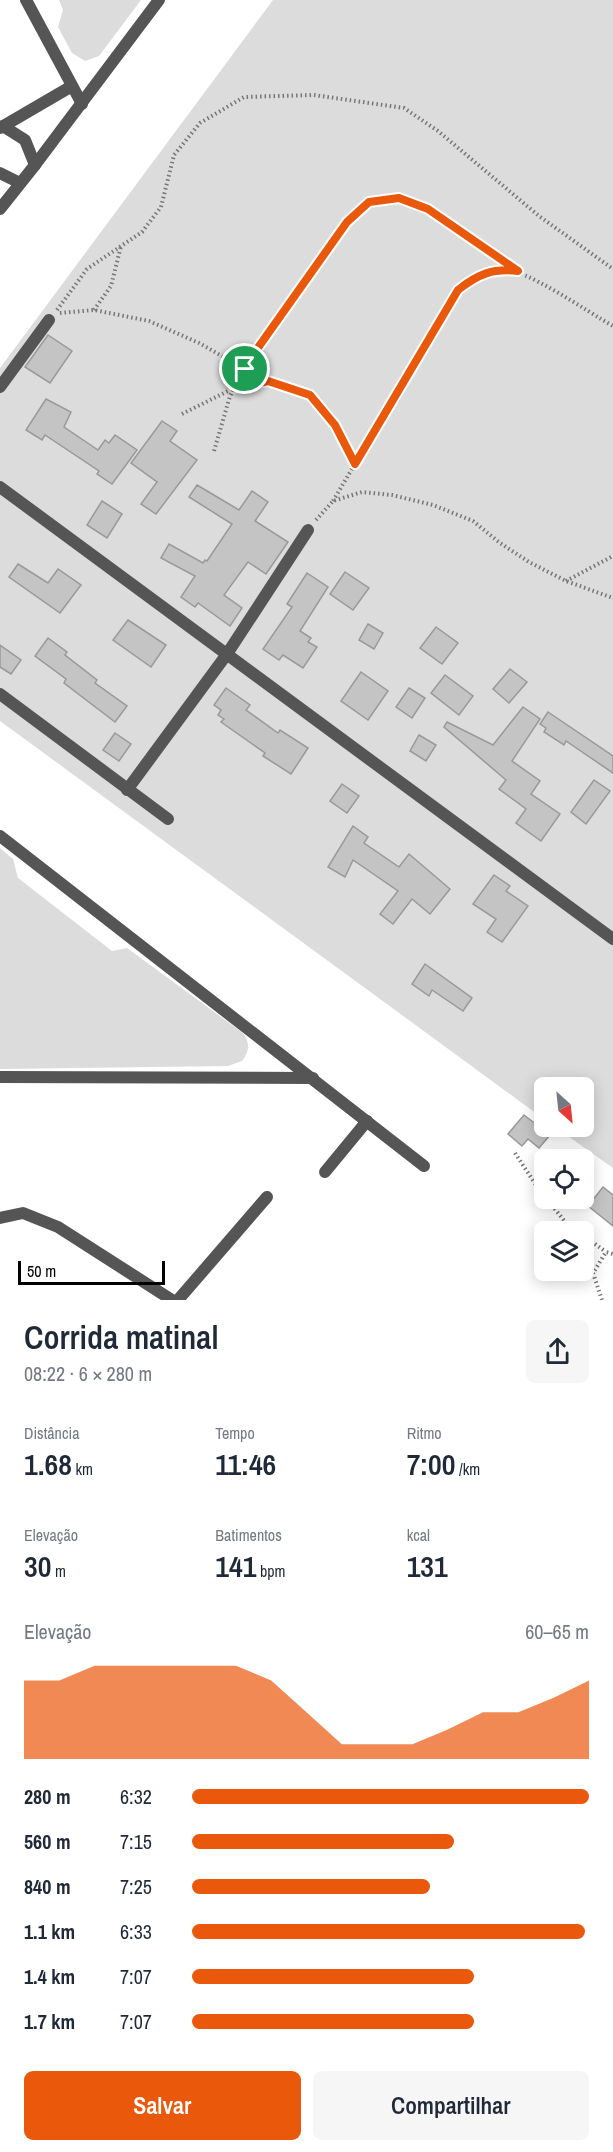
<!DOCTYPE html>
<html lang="pt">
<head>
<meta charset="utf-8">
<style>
  body { margin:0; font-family:"Archivo Narrow",sans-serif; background:#f6f6f7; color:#1f2937; height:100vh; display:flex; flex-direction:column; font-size:22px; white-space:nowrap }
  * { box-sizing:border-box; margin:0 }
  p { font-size:20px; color:#747a83 }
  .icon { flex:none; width:33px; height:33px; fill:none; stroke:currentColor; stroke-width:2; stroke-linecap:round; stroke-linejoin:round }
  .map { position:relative; height:1300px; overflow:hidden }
  .sheet { display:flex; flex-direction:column; background:#fff; flex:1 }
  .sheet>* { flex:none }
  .needle { width:39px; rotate:153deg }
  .buttons { position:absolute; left:534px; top:1077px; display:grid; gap:12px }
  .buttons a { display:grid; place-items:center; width:60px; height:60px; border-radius:9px; background:#fff; box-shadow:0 3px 15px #0003; font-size:30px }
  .scale { position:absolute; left:18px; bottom:15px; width:147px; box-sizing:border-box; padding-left:6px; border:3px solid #000; border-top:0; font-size:16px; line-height:21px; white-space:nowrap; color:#000; -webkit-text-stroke:4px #fff; paint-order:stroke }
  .pin { position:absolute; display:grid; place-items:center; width:51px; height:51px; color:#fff; margin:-26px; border:3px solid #fff; border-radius:50%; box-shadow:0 2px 6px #0007 }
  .round { display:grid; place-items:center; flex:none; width:63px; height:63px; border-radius:9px; background:#f6f6f7 }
  .head { display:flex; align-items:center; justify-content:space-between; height:102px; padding:0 24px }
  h1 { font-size:33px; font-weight:600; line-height:45px }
  .metrics { display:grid; grid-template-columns:repeat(3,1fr); gap:9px; height:102px; padding:6px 24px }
  .metrics div { display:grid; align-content:center }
  .metrics b { font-size:30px; font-weight:600 }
  .metrics small { font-size:16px; font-weight:400 }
  .metrics p { font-size:16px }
  .chart { height:168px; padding:12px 24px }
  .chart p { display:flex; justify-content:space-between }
  .chart svg { width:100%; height:108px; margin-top:6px; fill:#ea580c; opacity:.7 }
  .button { display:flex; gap:12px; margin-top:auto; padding:12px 24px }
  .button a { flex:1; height:69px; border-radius:9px; background:#ea580c; color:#fff; font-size:24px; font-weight:600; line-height:69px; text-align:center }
  .button a+a { background:#f6f6f7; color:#1f2937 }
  ul { padding:0 24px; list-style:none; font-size:20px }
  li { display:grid; grid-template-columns:96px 72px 1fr; align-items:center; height:45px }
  li i { height:15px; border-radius:8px; background:#ea580c }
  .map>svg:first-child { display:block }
  .green { fill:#dcdcdc }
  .building { fill:#c4c4c4; stroke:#999; stroke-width:1.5 }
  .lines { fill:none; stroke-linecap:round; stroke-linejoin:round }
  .path { stroke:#777; stroke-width:4; stroke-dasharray:1.5 3; stroke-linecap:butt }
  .minor { stroke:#555; stroke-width:12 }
  .route-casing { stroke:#fff; stroke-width:12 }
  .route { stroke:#ea580c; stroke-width:8 }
</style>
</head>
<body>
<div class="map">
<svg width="613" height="1300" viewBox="0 0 613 1300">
  <rect width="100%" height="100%" fill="#fff"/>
  <g class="green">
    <polygon points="59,0 141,0 99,56 85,61 72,53 58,27 63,10"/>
    <polygon points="273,0 613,0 613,1168 555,1127 584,1126 584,1088 544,1088 544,1119 0,721 0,368"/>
    <path d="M 0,848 L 13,859 L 18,878 L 112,951 L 127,948 L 243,1033 C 250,1043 250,1051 242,1061 L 228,1066 L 0,1069 Z"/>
  </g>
  <g class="building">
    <polygon points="48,335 72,351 50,383 25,367"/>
    <polygon points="46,399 71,412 64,427 98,450 105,440 109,443 115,435 137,450 112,484 97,474 99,471 45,435 42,440 26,430"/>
    <polygon points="162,421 177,431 170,441 197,460 156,514 141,504 157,482 131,463"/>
    <polygon points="197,485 239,510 252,491 268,502 255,521 288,542 266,574 248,562 224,595 242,608 230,626 198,603 195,607 181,597 195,576 161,558 169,544 203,563 205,560 207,561 232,524 189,497"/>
    <polygon points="102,501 122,514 107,538 87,525"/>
    <polygon points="18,564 48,583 58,569 81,585 60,613 9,577"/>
    <polygon points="345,572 369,588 353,610 330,594"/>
    <polygon points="307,573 328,587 300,631 311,638 308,642 317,647 303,668 283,655 279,660 263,649 292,607 287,604"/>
    <polygon points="128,620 166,645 151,667 113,640"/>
    <polygon points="368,624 383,633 374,649 359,640"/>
    <polygon points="436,627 458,643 442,664 420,648"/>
    <polygon points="48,638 67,652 65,655 97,680 95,683 127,706 115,722 64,683 66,679 35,656"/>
    <polygon points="0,645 21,660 11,674 0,667"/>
    <polygon points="510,669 527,682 509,703 493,689"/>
    <polygon points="361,672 388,691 368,720 341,701"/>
    <polygon points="445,675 473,696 459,715 431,693"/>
    <polygon points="226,688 250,705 246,710 278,733 280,730 308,748 291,774 263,756 265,753 221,722 224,719 218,715 221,710 214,705"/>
    <polygon points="409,688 425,698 412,718 396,707"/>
    <polygon points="523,707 540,719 512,761 540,781 531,794 560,814 541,841 516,823 526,809 499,789 506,780 444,727 447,722 493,745"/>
    <polygon points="548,712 613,756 613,773 566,741 564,745 544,732 546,728 540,724"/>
    <polygon points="115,733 131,744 119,761 103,750"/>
    <polygon points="419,735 436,745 426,761 410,751"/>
    <polygon points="594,780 610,791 586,824 571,812"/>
    <polygon points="342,784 359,796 347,813 330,801"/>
    <polygon points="353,826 368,837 364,843 399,867 409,854 450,889 430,914 412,899 393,924 380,914 398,891 353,860 345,877 328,867"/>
    <polygon points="494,875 510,886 506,891 528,906 502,942 487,932 496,919 473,904"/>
    <polygon points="425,964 472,998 463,1011 432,990 429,996 412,984"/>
    <polygon points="524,1115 550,1135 539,1148 528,1139 522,1146 508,1134"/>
    <polygon points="603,1187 613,1195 613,1226 588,1206"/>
  </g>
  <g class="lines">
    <g class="path">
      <polyline points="57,310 87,269 142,232 161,207 174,155 200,123 244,97 314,95 404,108 438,131 539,216 613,269"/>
      <polyline points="94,310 111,286 121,246"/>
      <polyline points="60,313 94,310 149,321 199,343 245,369"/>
      <polyline points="182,414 234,388 268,381 310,395 335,425 355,463"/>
      <polyline points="214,451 230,396 250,359 347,222 369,202 399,198 428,209 518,271"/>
      <path d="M 333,501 L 458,290 C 471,280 482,271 499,269 C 523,266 589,313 613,326"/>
      <polyline points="316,520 333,501 362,492 392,495 433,505 473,521 500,543 529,562 566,581 613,598"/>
      <polyline points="566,581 613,556"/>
      <polyline points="515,1153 544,1197"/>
      <polyline points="546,1198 567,1224 578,1232"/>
      <polyline points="584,1236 606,1252"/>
      <polyline points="602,1300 593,1273 606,1252 613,1254"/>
    </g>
    <g class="minor">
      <polyline points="26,0 82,104"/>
      <polyline points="3,126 25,140 35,165"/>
      <polyline points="0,128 72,86"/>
      <polyline points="0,173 20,183"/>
      <polyline points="0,209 35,165 159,0"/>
      <polyline points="0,387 49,320"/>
      <polyline points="0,487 613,939"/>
      <polyline points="0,694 168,819"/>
      <polyline points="127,790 227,654 308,530"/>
      <polyline points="0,836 424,1166"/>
      <polyline points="0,1077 313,1078"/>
      <polyline points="325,1172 367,1121"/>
      <polyline points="0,1218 23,1213 58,1227 172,1300"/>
      <polyline points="178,1300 267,1197"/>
    </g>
  </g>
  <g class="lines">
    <defs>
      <path id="route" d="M 399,198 L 428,209 L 518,271 C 493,268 478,274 458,290 L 355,464 L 335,425 L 310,395 L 268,381 L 234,388 L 250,359 L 347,222 L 369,202 Z"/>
    </defs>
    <use href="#route" class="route-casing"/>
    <use href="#route" class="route"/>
  </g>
</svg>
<div class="buttons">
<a><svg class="needle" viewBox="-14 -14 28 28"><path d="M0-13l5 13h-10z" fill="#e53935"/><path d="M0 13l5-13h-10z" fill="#747a83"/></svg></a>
<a><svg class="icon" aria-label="locate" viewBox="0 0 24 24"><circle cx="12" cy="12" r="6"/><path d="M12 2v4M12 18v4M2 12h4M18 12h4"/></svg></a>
<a><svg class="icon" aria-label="layers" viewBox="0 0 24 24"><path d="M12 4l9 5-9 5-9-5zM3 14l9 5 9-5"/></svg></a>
</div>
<div class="scale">50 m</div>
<div class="pin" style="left:245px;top:369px;background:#1e9e55"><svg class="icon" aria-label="arrive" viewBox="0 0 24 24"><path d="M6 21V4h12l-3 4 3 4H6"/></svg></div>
</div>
<section class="sheet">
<div class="head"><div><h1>Corrida matinal</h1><p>08:22 · 6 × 280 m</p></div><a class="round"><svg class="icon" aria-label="share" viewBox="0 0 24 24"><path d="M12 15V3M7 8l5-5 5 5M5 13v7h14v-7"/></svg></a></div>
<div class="metrics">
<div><p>Distância</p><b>1.68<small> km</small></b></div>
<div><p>Tempo</p><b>11:46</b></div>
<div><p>Ritmo</p><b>7:00<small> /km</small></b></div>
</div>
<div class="metrics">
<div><p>Elevação</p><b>30<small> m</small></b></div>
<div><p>Batimentos</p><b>141<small> bpm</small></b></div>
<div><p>kcal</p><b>131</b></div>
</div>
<div class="chart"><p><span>Elevação</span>60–65 m</p>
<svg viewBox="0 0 160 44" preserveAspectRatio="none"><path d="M0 44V12L10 12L20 6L30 6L40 6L50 6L60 6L70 12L80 25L90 38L100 38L110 38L120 32L130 25L140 25L150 19L160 12V44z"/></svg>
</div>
<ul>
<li><b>280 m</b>6:32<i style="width:100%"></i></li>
<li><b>560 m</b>7:15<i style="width:66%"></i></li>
<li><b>840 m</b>7:25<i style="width:60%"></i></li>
<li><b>1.1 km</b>6:33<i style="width:99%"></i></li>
<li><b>1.4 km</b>7:07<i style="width:71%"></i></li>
<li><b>1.7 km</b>7:07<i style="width:71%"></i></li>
</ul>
<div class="button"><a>Salvar</a><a>Compartilhar</a></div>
</section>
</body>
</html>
